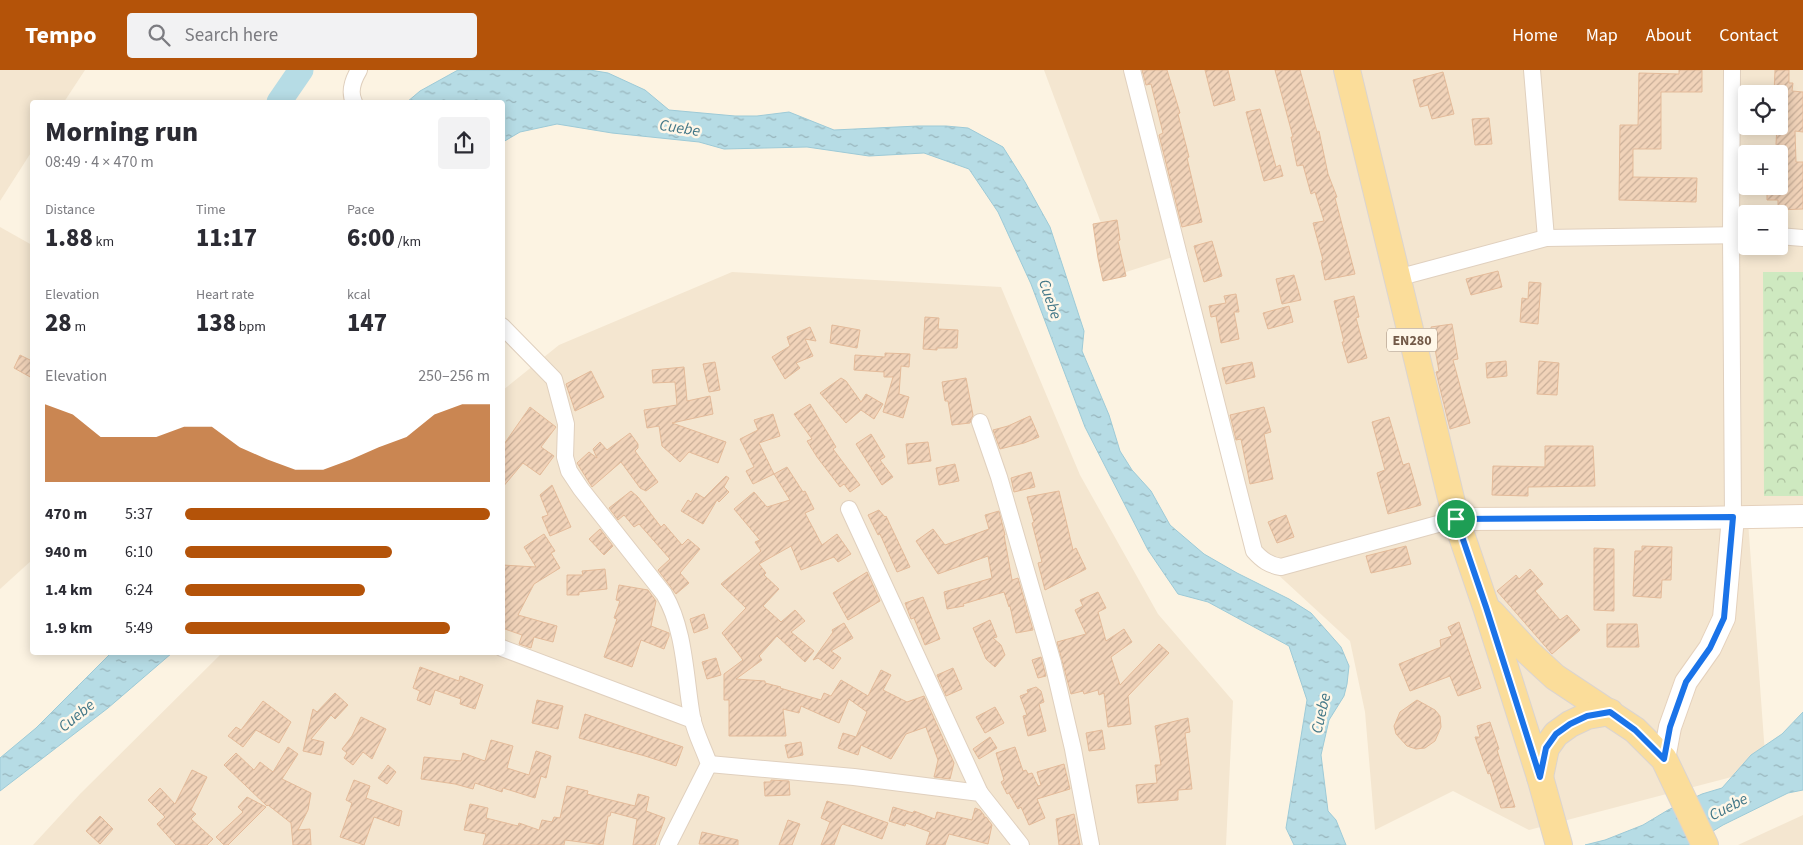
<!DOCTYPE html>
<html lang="en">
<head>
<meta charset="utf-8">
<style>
  body { margin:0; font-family:"Source Sans 3",sans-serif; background:#f2f2f3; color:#2b2b33; height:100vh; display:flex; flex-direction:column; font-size:19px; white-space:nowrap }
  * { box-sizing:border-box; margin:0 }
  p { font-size:16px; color:#7c7c81 }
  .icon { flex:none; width:28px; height:28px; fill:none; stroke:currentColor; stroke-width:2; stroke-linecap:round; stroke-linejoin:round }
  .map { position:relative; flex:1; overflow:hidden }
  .drawer { position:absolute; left:30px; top:30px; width:475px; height:555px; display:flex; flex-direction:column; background:#fff; border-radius:5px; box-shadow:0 2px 12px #0003 }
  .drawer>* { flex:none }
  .fabs { position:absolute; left:1738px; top:15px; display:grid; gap:10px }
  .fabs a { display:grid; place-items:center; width:50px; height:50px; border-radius:5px; background:#fff; box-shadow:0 2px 12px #0003; font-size:25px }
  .pin { position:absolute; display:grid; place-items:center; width:42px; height:42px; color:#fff; margin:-21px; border:2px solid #fff; border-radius:50%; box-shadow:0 1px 5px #0007 }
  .round { display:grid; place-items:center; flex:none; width:52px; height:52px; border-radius:5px; background:#f2f2f3 }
  .overview { display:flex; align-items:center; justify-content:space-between; height:85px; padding:0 15px }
  h1 { font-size:28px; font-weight:800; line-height:38px }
  .figures { display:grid; grid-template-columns:repeat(3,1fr); gap:8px; height:85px; padding:5px 15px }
  .figures div { display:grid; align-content:center }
  .figures b { font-size:25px; font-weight:800 }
  .figures small { font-size:14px; font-weight:400 }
  .figures p { font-size:14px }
  .chart { height:140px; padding:10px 15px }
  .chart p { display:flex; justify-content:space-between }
  .chart svg { width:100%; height:90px; margin-top:5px; fill:#b45309; opacity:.7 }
  ul { padding:0 15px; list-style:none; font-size:16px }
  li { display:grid; grid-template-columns:80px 60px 1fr; align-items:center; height:38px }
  li i { height:12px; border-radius:6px; background:#b45309 }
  header { display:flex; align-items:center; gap:30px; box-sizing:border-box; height:70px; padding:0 25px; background:#b45309; color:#fff }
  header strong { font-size:24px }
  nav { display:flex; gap:28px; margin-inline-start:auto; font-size:18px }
  .search { width:350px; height:45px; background:#f2f2f3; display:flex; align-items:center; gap:12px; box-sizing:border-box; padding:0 18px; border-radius:5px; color:#7c7c81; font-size:19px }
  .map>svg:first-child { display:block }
  .residential { fill:#f4e6d0; fill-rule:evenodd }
  .forest { fill:url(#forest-crowns) }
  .water { fill:url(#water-ripples); stroke:#9dcad7 }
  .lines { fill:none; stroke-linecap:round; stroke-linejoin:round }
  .river { stroke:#b6dce5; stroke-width:25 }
  .building { fill:url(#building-hatch); stroke:#e4bb9a }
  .minor-casing { stroke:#e0d0be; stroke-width:18 }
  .secondary-casing { stroke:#e5d1bc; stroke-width:24 }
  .primary-casing { stroke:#dbd4cf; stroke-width:28 }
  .minor { stroke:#fff; stroke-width:16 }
  .secondary { stroke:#fff; stroke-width:22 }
  .primary { stroke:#fbdd9a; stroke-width:26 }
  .route-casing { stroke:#fff; stroke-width:10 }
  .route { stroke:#1a73e8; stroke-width:6 }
  .labels { text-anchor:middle; stroke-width:5; stroke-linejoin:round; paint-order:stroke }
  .shield { fill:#fff7e8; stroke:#9d8978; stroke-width:1 }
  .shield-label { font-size:14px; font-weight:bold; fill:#735a48 }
  .water-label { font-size:16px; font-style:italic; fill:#427787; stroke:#fff7e8 }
</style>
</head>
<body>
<header>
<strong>Tempo</strong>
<div class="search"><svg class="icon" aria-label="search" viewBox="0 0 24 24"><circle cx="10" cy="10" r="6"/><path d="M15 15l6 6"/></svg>Search here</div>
<nav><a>Home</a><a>Map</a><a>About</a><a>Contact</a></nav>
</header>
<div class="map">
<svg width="1803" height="775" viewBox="0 0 1803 775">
  <defs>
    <pattern id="forest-crowns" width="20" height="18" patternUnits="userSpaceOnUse" patternTransform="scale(1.25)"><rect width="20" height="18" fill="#cee9c0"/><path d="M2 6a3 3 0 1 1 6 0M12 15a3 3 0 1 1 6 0" fill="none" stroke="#acc09e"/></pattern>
    <pattern id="water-ripples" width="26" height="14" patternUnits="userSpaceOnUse" patternTransform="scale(1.25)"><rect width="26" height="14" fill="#b6dce5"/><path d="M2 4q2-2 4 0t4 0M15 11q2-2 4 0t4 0" fill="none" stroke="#98b5bc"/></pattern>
    <pattern id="building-hatch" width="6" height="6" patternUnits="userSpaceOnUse" patternTransform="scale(1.25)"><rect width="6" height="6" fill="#f1d3b9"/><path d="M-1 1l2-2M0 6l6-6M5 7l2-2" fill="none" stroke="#c8ae98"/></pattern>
  </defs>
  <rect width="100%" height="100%" fill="#fcf3e2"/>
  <g class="residential">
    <polygon points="0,0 85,0 64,32 32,32 32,81 0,131"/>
    <path d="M 1044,0 L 1803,0 L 1803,451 L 1748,451 L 1766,698 L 1529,760 L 1453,721 L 1375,760 L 1365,642 L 1350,571 L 1246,475 L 1188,182 L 1120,204 ZM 1746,24 L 1779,24 L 1779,56 L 1746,56 ZM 1746,84 L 1779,84 L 1779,116 L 1746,116 ZM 1746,144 L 1779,144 L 1779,176 L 1746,176 Z"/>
    <polygon points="0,157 32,175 32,490 0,519"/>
    <polygon points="732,202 1001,217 1080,405 1158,544 1233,631 1226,775 33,775 80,724 222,583 502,582 503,320 559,275"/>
    <polygon points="1803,745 1803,775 1738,775"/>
  </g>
  <polygon class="forest" points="1763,202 1803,202 1803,426 1764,426"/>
  <g class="water">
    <polygon points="458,0 590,0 608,3 645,20 669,40 735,46 757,46 789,42 834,60 918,56 946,56 968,58 1003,77 1025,112 1050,157 1084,261 1082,281 1109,345 1120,381 1132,400 1151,421 1170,455 1204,484 1237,503 1289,529 1311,543 1341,577 1349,596 1347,614 1344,626 1329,650 1321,685 1328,741 1336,750 1346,775 1294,775 1286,758 1307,630 1289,576 1208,532 1178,524 1148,480 1085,357 1031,214 998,142 969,99 924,83 869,86 807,77 724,79 699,72 612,63 557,54 520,62 503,72 502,32 407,32 420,21"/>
    <polygon points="111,583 172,583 108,638 0,721 0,688 36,658"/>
    <polygon points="1803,642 1803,720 1788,723 1723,755 1690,775 1585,775 1605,770 1643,755 1668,740 1702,724 1722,718 1751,685 1782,664"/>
  </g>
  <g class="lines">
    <polyline class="river" points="279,32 301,0"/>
  </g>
  <g class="building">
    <polygon points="1142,0 1167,0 1180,43 1178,44 1189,87 1187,88 1202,152 1182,157 1159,65 1163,63 1151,14 1146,15"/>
    <polygon points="1205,0 1228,0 1235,30 1214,36"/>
    <polygon points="1275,0 1300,0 1317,62 1319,61 1328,104 1337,127 1335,128 1355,204 1325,210 1321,191 1323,190 1313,153 1324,151 1315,122 1311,124 1303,95 1297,96 1291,67 1293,67"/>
    <polygon points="1679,0 1702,0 1702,22 1661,22 1661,79 1633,79 1633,107 1697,108 1696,132 1619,130 1620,55 1638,55 1639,3 1679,4"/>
    <polygon points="1775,0 1789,0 1789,13 1793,13 1792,21 1803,22 1803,62 1795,61 1796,92 1803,92 1803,139 1778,140 1778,130 1767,130 1767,116 1779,116 1779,84 1776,74 1777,56 1779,56 1779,24 1774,24"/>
    <polygon points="1443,2 1454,44 1432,49 1428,35 1420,37 1413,10"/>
    <polygon points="1260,39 1276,97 1280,95 1283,106 1264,111 1246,42"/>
    <polygon points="1489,48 1492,74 1475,75 1472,49"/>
    <polygon points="1117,150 1120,170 1118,171 1126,206 1103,211 1098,188 1093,154"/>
    <polygon points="1212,171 1222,206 1204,212 1194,176"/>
    <polygon points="1498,201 1502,217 1471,225 1466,209"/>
    <polygon points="1294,205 1301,230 1282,234 1276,209"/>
    <polygon points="1529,212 1541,213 1538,254 1520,252 1522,228 1528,229"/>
    <polygon points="1236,224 1239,242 1234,242 1239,269 1221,273 1216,246 1211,247 1209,236 1226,233 1224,226"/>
    <polygon points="1354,226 1359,247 1356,248 1367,288 1348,293 1342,272 1344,272 1334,231"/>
    <polygon points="1289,236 1293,252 1268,259 1263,243"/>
    <polygon points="925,247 939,248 938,259 958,260 957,278 937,278 937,280 923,279"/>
    <polygon points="1452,254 1458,289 1453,290 1470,353 1450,359 1436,302 1439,301 1431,257"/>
    <polygon points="832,255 860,260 857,278 830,273"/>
    <polygon points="810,257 816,271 805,269 813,286 796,293 800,298 785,309 772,287 790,276 787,267"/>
    <polygon points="885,283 910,284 909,297 901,296 899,324 909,327 903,348 883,342 893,307 884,307 884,302 854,300 855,285 885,287"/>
    <polygon points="20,285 32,291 32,308 14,298"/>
    <polygon points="1506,291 1507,306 1487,308 1486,293"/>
    <polygon points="1539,291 1559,293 1557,325 1537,324"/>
    <polygon points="715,292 720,320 709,322 703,294"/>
    <polygon points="1252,292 1255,307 1226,314 1222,298"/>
    <polygon points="684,297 687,331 710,326 713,344 672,353 726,372 718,393 689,382 680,392 662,376 659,356 647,358 644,340 677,335 675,312 653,313 652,300"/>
    <polygon points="591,301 604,327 575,341 566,314"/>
    <polygon points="841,308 846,311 861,332 866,324 883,334 874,349 861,340 846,353 820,323"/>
    <polygon points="966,308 973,345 970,353 952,355 948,331 945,331 942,312"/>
    <polygon points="810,334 836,377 833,379 860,415 850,422 844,414 840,417 817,387 807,371 812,369 794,344"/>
    <polygon points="530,337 556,357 541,377 554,386 540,405 523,393 502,418 502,377"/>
    <polygon points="1264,337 1271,362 1264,364 1273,409 1250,414 1241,369 1236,370 1230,345"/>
    <polygon points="773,344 780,366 759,373 774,404 753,414 746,401 754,397 740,369 758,360 754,350"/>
    <polygon points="1030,346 1039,367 1024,373 1000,379 993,360 1008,356"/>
    <polygon points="1389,347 1403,395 1409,393 1421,435 1388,444 1377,403 1385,400 1372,352"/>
    <polygon points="630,363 638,374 638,378 635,381 658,412 646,421 640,418 621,392 592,417 577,393 589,382 597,388 593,379 600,372 607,380"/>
    <polygon points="871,364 885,387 880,390 893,407 882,415 856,374"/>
    <polygon points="928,372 931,391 908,394 906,374"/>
    <polygon points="1545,376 1593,376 1595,416 1528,417 1528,426 1492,425 1493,396 1545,397"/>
    <polygon points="955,394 959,411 939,415 936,398"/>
    <polygon points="787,397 803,422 805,421 814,439 805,443 822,475 837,464 851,484 838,492 834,487 801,500 791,476 759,494 766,503 764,505 779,519 763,536 781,552 795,540 805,551 791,562 814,581 805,592 777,566 759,586 762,590 736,609 765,611 765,613 781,617 780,618 821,630 824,623 831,626 841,610 868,626 881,600 891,605 883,620 907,632 924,626 954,693 950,709 934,707 938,690 926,657 906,664 891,689 861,675 858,685 838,678 843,663 856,667 867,642 849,629 839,653 801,636 799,643 783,639 786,666 729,666 729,630 724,630 724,604 743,590 722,563 746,538 721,514 761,481 755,472 760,470 734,439 754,422 767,437 790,430 774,404"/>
    <polygon points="1031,402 1035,417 1014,422 1011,408"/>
    <polygon points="726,406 729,408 724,417 729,422 719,432 717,430 703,454 681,441 688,430 691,432 696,423 704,428"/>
    <polygon points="552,415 571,457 550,466 542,447 548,445 540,425"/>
    <polygon points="631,421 638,427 661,457 664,454 682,475 688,469 700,479 680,503 689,513 676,524 658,500 670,489 639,454 634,457 624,445 618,450 609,438"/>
    <polygon points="1059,421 1073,480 1076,478 1086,499 1045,520 1038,493 1042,492 1032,453 1034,452 1027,427"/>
    <polygon points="879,440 885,447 886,446 910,497 897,502 880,464 878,465 868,445"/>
    <polygon points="999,441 1005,465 1004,465 1012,510 1018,508 1033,560 1016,563 1010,536 1009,537 1004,522 963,534 964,536 947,539 944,522 992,508 988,486 938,504 916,471 933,459 945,475 989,459 985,445"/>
    <polygon points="1286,445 1294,467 1277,473 1268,452"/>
    <polygon points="600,459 613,476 604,485 589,469"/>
    <polygon points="544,464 555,481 551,483 560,498 534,514 518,545 557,556 553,572 534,567 531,578 519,574 522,565 502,558 502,495 536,497 524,477"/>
    <polygon points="1406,476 1411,494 1371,503 1366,486"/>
    <polygon points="1642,476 1672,477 1671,510 1662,510 1661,528 1633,526 1635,481 1642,481"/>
    <polygon points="1594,478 1614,479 1614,541 1594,540"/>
    <polygon points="605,499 607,519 579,522 579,525 567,525 567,505 583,505 582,501"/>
    <polygon points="1530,499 1543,514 1535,521 1560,550 1567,545 1580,560 1552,584 1497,521 1516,505 1519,509"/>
    <polygon points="867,502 880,531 848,550 833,523"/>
    <polygon points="619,515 648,520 656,531 651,556 669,563 669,566 664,579 641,570 632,597 604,587 617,549 614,548 620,531 616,530"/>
    <polygon points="1098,522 1106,538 1098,542 1106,571 1124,559 1132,572 1111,587 1120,615 1159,574 1169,583 1128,626 1131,654 1108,657 1104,623 1099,625 1098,620 1084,624 1083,621 1071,624 1057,572 1086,564 1075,540 1083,536 1080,530"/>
    <polygon points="923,527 940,569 925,575 914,548 911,549 905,533"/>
    <polygon points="704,544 708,558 694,563 690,549"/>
    <polygon points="990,550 997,567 993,568 1001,575 1005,585 995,597 986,589 973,558"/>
    <polygon points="1459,552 1481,618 1458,626 1450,606 1410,621 1399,594 1441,577 1440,570 1452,566 1448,557"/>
    <polygon points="844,553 853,568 831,581 841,588 833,599 818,588 813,590 833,562 832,560"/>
    <polygon points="1607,554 1637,554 1639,577 1607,577"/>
    <polygon points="1041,587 1046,606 1038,608 1032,590"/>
    <polygon points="716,588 721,605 707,609 702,592"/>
    <polygon points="420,597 459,611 460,606 483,615 475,639 460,634 461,629 435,620 430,635 417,630 420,621 413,618"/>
    <polygon points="953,598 962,619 946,626 937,605"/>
    <polygon points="1036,617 1041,621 1044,632 1039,634 1046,661 1028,666 1023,646 1027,645 1020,626 1028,623 1027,620"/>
    <polygon points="335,623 348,635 335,649 331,645 311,669 324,672 321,685 303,681 313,639 317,642"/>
    <polygon points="537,630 563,636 558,659 532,653"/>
    <polygon points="1417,630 1435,640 1440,646 1441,657 1435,671 1425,678 1416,679 1407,676 1396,664 1394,656 1400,642"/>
    <polygon points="263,631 291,652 279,673 256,660 243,677 228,666 236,657 241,660"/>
    <polygon points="995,637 1004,653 985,663 976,647"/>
    <polygon points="585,644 683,677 676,696 645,686 579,668"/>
    <polygon points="361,647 386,659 372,689 363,682 353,695 344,688 347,683 342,679 352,666"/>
    <polygon points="1188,648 1190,662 1185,663 1192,719 1178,720 1178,730 1138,733 1136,715 1157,713 1155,695 1161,695 1155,656"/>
    <polygon points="1490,652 1499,679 1497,680 1515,737 1501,738 1490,703 1488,704 1475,667 1480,667 1477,656"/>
    <polygon points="1102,660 1105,679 1089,681 1086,663"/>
    <polygon points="990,667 997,678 979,689 973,679"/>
    <polygon points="491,670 513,676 507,698 529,705 536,681 551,686 546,708 541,706 535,728 503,718 502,722 475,713 473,719 455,714 421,709 424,687 461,691 463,683 485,691"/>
    <polygon points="801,672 803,685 788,688 785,675"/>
    <polygon points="288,677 298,684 282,709 311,723 308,740 298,760 310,759 311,775 293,775 291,753 268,735 267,736 224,695 236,683 254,700 260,692 273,702"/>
    <polygon points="1015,677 1023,701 1026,700 1028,704 1032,703 1038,716 1041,715 1037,702 1064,694 1070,719 1037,729 1045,748 1029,755 1021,737 1018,739 1009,723 1007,724 1001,712 1004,710 996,683"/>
    <polygon points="388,695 396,702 387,714 378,708"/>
    <polygon points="192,700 207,707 191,740 196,744 191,749 213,769 207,775 176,775 157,754 165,747 148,730 160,718 175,734"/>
    <polygon points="354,710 370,716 366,728 402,741 399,756 374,747 364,775 340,767 352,733 346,730"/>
    <polygon points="771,710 789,711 790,725 765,726 764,712 771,712"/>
    <polygon points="567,716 588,721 587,724 635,736 638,724 649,727 646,741 665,748 655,775 633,775 637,749 611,742 610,746 608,746 603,775 565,770 564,775 483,775 486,764 464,760 470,734 488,738 486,748 518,756 519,753 539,760 542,750 552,752 554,747 560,748"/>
    <polygon points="247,727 266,737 228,775 224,775 216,767 243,742 238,737"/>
    <polygon points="827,731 888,753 882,769 843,754 841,756 834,775 821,775 830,752 821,748"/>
    <polygon points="893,737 913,743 914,741 935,749 937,742 972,750 975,738 980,740 984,745 984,747 986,747 992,755 988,774 949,764 945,775 926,775 930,762 906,753 905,756 889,751"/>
    <polygon points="1074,744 1080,775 1059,775 1056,749"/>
    <polygon points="100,746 113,759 100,774 86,761"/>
    <polygon points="788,750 800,754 792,775 779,775"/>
    <polygon points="702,762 738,770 738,775 699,774"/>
  </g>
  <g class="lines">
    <defs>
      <g id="minor">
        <path d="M 1132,0 L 1254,481 C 1262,490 1269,495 1281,497 L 1456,449"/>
        <polyline points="1532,0 1546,168"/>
        <polyline points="1732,0 1731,164 1733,447"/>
        <path d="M 354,32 C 349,22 353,10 359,0"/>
        <polyline points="1779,166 1803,168"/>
        <polyline points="1397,208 1546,168 1746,165"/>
        <path d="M 502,256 L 554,309 L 566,354 L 565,387 L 569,401 L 581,419 L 664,524 C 685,559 685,607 692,647 C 695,663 704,679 709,694 L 668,775"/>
        <polyline points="980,352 999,407 1053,593 1073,679 1091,775"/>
        <polyline points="849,439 980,723"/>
        <polyline points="502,578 693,650"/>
        <polyline points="709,694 854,707 980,723 1021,775"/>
      </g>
      <g id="secondary">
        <polyline points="1456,449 1695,448 1803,446"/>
        <polyline points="1664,689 1670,657 1686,612 1710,578 1724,548 1733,447"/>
      </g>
      <g id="primary">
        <polyline points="1347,0 1456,449 1486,537 1540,707 1559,775"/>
        <polyline points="1492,543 1528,582 1555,607 1635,660 1664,689 1705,775"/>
        <polyline points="1540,707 1546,678 1556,664 1570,654 1587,646 1610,642"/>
      </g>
    </defs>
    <use href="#minor" class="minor-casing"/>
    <use href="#secondary" class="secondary-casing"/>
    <use href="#primary" class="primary-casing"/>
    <use href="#minor" class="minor"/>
    <use href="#secondary" class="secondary"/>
    <use href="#primary" class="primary"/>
  </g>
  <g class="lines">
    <defs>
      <polygon id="route" points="1733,447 1724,548 1710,578 1686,612 1670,657 1664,689 1635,660 1610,642 1587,646 1570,654 1556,664 1546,678 1540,707 1486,537 1456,449"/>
    </defs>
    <use href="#route" class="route-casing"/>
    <use href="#route" class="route"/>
  </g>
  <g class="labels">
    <rect class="shield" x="1387" y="258.5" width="50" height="23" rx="4"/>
    <g class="shield-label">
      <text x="1412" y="275">EN280</text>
    </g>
    <g class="water-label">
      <text transform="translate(680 57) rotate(9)" y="6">Cuebe</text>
      <text transform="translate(1051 229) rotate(71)" y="6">Cuebe</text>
      <text transform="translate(1320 643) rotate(-77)" y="6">Cuebe</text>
      <text transform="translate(76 645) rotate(-39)" y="6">Cuebe</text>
      <text transform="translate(1728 736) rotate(-27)" y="6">Cuebe</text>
    </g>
  </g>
</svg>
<div class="fabs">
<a><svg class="icon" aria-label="locate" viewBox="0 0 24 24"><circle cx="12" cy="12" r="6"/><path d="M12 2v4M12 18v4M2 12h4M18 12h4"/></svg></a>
<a>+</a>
<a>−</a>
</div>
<div class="pin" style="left:1456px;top:449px;background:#1e9e55"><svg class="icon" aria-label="arrive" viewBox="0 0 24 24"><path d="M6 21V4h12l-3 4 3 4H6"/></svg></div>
<section class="drawer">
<div class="overview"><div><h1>Morning run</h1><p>08:49 · 4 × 470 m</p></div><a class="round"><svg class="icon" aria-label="share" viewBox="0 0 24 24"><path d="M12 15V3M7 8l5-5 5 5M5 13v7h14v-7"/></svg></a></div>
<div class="figures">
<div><p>Distance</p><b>1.88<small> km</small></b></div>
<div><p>Time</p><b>11:17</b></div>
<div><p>Pace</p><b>6:00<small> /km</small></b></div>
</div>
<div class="figures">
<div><p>Elevation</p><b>28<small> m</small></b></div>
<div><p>Heart rate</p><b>138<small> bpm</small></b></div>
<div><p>kcal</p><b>147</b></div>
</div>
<div class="chart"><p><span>Elevation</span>250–256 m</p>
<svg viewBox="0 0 160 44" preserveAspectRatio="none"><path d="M0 44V6L10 11L20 22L30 22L40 22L50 17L60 17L70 27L80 33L90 38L100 38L110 33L120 27L130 22L140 11L150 6L160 6V44z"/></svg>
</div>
<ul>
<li><b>470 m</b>5:37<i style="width:100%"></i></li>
<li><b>940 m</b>6:10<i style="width:68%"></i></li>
<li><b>1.4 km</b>6:24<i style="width:59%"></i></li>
<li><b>1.9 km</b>5:49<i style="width:87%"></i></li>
</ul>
</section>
</div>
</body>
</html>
